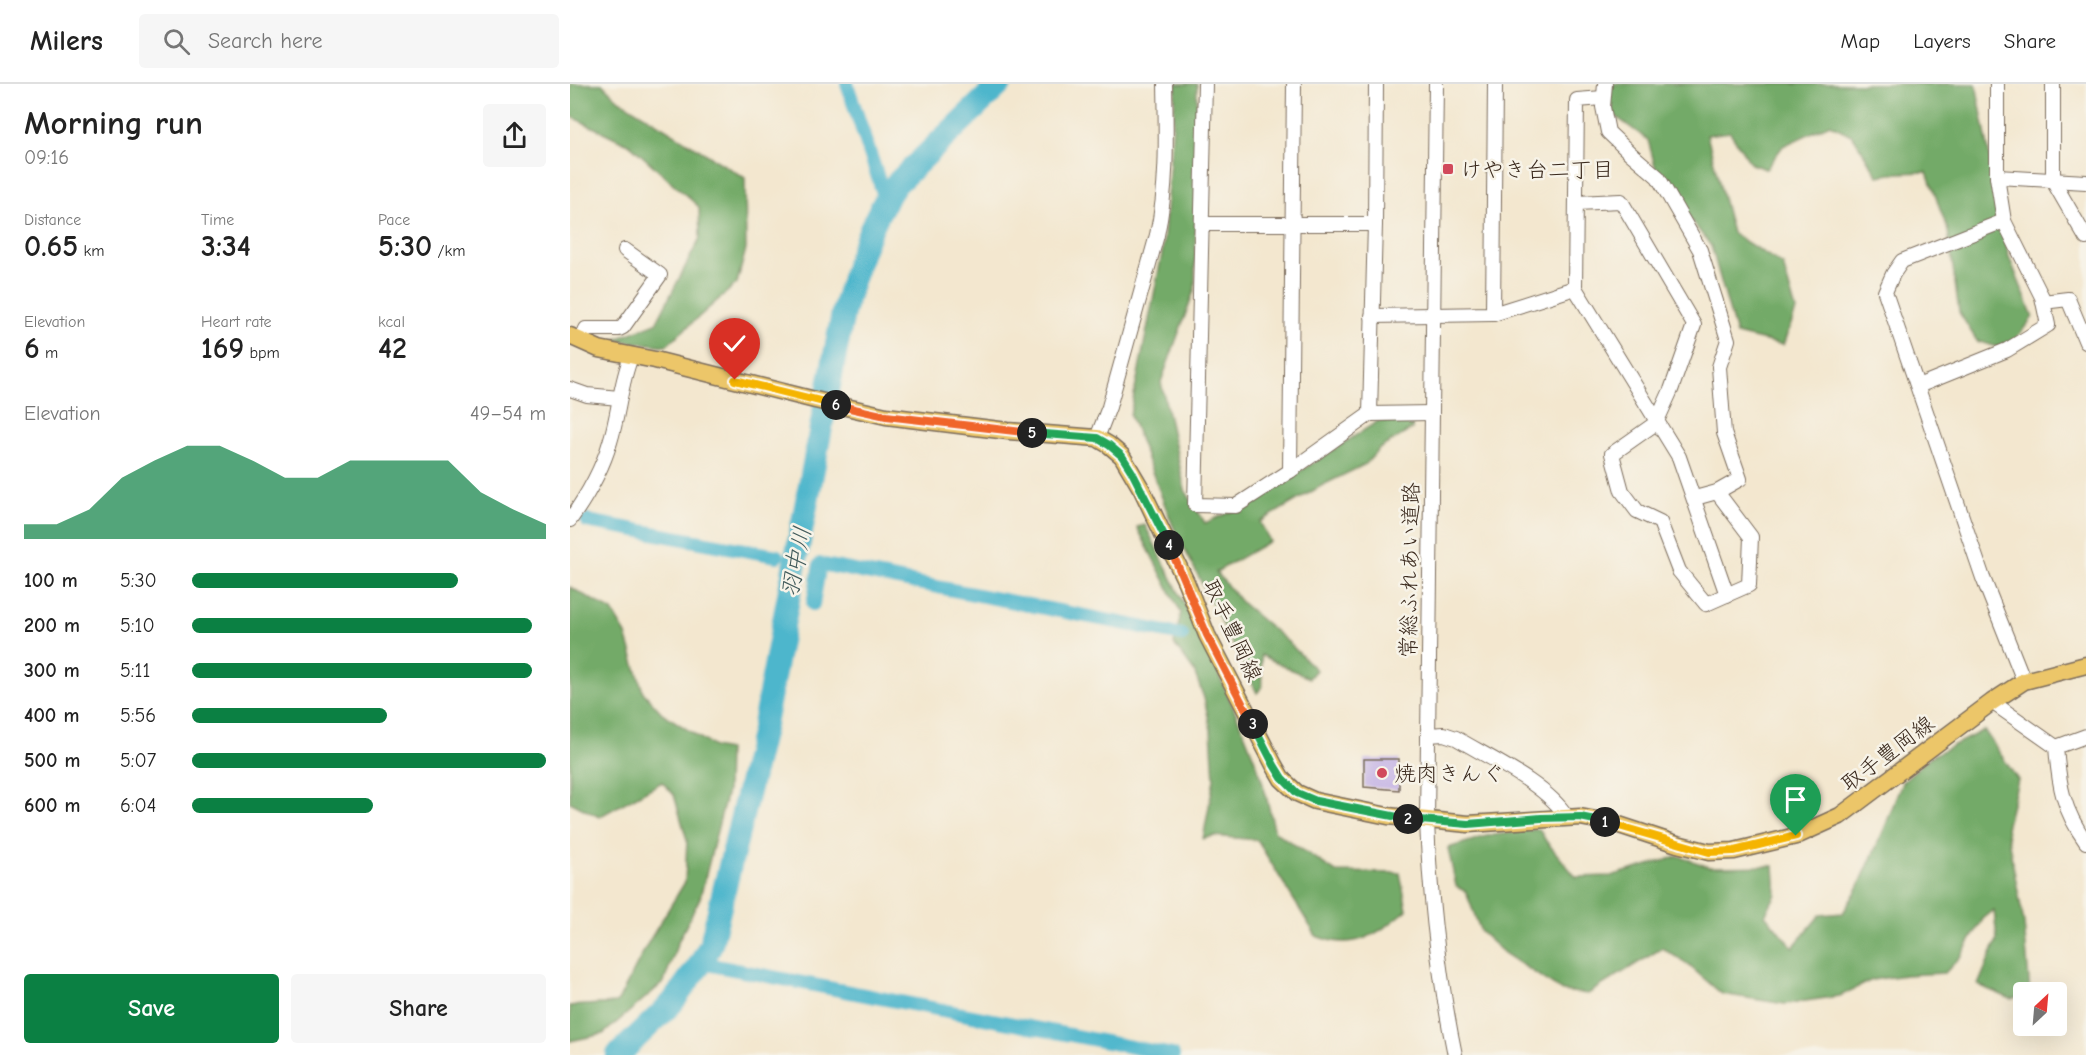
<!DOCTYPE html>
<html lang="en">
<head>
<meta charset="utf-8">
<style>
  body { margin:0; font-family:"Comic Neue","Klee One",sans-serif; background:#f6f6f6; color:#222; height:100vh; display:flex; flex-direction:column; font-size:22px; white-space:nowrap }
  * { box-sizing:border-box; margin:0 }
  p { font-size:20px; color:#767676 }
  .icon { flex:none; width:33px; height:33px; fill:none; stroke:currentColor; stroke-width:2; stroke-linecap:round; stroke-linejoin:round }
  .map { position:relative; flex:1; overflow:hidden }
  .panel { display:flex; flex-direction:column; background:#fff; width:570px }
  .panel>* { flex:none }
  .needle { width:39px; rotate:26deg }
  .controls { position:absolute; left:1443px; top:898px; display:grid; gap:12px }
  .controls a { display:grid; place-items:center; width:54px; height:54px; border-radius:6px; background:#fff; box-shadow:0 6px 24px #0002; font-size:30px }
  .pin { position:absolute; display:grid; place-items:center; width:51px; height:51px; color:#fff; margin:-62px -26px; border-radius:50% 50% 50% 0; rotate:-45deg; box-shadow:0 0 6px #0007 }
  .pin .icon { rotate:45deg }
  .km { position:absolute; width:30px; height:30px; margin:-15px; border-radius:50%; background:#222; color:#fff; font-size:16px; line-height:30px; text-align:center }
  .round { display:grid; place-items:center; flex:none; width:63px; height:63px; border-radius:6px; background:#f6f6f6 }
  .summary { display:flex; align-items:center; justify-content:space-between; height:102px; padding:0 24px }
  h1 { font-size:33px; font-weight:700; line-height:45px }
  .metrics { display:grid; grid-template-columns:repeat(3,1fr); gap:9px; height:102px; padding:6px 24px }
  .metrics div { display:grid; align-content:center }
  .metrics b { font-size:30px; font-weight:700 }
  .metrics small { font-size:16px; font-weight:400 }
  .metrics p { font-size:16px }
  .chart { height:168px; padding:12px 24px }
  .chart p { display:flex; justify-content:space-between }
  .chart svg { width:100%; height:108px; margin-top:6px; fill:#0b8043; opacity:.7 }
  .primary-button { display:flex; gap:12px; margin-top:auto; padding:12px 24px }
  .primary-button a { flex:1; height:69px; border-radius:6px; background:#0b8043; color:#fff; font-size:24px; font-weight:700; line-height:69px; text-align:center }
  .primary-button a+a { background:#f6f6f6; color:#222 }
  ul { padding:0 24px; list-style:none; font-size:20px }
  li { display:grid; grid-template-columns:96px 72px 1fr; align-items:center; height:45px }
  li i { height:15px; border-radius:8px; background:#0b8043 }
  header { display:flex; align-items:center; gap:36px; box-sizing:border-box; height:84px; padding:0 30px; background:#fff; border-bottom:2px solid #e0e0e0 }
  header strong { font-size:28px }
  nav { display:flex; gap:33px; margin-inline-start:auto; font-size:21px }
  .search { width:420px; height:54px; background:#f6f6f6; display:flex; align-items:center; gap:15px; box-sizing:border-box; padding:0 21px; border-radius:6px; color:#767676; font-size:22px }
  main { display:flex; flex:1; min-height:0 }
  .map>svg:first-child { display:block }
  .forest { fill:#73aa68; stroke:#576a43; stroke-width:1.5 }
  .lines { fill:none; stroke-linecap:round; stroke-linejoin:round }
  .canal { stroke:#4eb6cc; stroke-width:14 }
  .river { stroke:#4eb6cc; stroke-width:24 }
  .building { fill:#b6a1e4 }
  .minor-casing { stroke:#7b6c5c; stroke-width:16 }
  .major-casing { stroke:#7b6c5c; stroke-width:19 }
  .minor { stroke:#fff; stroke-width:14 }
  .major { stroke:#ecc669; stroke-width:16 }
  .split-1-casing { stroke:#fff; stroke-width:12 }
  .split-2-casing { stroke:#fff; stroke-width:12 }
  .split-3-casing { stroke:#fff; stroke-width:12 }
  .split-4-casing { stroke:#fff; stroke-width:12 }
  .split-5-casing { stroke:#fff; stroke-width:12 }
  .split-6-casing { stroke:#fff; stroke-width:12 }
  .split-7-casing { stroke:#fff; stroke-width:12 }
  .split-1 { stroke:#f5b400; stroke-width:8 }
  .split-2 { stroke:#22a559; stroke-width:8 }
  .split-3 { stroke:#22a559; stroke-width:8 }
  .split-4 { stroke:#f0652b; stroke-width:8 }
  .split-5 { stroke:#22a559; stroke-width:8 }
  .split-6 { stroke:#f0652b; stroke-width:8 }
  .split-7 { stroke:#f5b400; stroke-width:8 }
  .poi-dot { fill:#d1495b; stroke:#f7f3e8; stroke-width:2 }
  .labels { text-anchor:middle; stroke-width:5; stroke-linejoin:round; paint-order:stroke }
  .poi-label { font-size:22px; fill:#3b2a1e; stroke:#f7f3e8; text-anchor:start }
  .street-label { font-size:22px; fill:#3b2a1e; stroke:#f7f3e8 }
  .water-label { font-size:24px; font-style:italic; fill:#425b5b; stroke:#f7f3e8 }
</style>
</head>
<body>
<header>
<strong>Milers</strong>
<div class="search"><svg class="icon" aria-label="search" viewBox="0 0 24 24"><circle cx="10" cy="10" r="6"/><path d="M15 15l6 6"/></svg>Search here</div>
<nav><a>Map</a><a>Layers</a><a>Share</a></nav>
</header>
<main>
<section class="panel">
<div class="summary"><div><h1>Morning run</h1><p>09:16</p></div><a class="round"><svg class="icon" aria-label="share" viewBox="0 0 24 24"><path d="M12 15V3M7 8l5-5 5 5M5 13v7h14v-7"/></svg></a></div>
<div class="metrics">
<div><p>Distance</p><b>0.65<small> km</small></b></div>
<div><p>Time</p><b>3:34</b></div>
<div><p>Pace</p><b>5:30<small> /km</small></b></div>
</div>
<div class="metrics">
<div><p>Elevation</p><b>6<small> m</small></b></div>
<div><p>Heart rate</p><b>169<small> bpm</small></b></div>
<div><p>kcal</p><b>42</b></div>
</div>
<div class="chart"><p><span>Elevation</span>49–54 m</p>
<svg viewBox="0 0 160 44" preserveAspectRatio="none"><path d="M0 44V38L10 38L20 32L30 19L40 12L50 6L60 6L70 12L80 19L90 19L100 12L110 12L120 12L130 12L140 25L150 32L160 38V44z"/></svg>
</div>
<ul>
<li><b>100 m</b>5:30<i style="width:75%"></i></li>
<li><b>200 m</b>5:10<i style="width:96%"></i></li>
<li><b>300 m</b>5:11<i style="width:96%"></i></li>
<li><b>400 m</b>5:56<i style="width:55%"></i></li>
<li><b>500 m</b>5:07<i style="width:100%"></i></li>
<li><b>600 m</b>6:04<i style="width:51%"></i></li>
</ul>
<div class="primary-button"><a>Save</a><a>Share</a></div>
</section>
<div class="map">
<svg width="1516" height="971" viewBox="0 0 1516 971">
  <rect width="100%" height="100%" fill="#f7f3e8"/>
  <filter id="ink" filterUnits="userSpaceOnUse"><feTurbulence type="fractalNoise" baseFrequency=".0167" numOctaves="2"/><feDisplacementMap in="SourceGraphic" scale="12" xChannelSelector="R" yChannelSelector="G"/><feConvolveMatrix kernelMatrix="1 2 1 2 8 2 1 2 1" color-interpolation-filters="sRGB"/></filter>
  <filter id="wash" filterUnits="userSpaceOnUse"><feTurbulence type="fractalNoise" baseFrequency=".008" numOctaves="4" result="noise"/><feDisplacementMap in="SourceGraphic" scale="24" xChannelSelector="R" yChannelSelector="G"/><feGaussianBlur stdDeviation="1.35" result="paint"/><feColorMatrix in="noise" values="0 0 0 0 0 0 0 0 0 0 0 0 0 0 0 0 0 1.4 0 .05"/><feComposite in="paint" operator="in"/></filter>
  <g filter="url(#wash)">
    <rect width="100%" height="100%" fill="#f3e7cf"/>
    <g class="forest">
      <polygon points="0,0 32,0 49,16 175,94 176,165 167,199 96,262 44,256 86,239 130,154 129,123 60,61 0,32"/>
      <polygon points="606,0 627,0 625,204 591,298 615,406 635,439 681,419 808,337 842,336 842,345 809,365 796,380 751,402 690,438 700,457 646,488 672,519 718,558 746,586 739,594 691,571 692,603 687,609 603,442 560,331 593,165"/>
      <polygon points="1040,0 1406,0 1438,170 1463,233 1437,266 1407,257 1389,228 1378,147 1357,88 1328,89 1308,92 1283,52 1260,40 1213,62 1196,85 1181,80 1160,48 1137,51 1162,149 1213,181 1226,227 1213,261 1166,250 1141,162 1088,93 1078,56 1045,32 1033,14"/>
      <path d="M 575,441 C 616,523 659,605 690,690 C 696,709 700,729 705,748 L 766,788 L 830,789 L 837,826 C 808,850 785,868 746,852 L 687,756 L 643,752 L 633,755 L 644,695 L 641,646 L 634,614 L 624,587 L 604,560 L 611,529 L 567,443 Z"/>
      <polygon points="0,503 42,527 56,550 73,608 92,629 144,663 158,666 157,708 130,814 108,858 94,898 33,950 0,957 0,922 47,919 79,857 115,798 117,756 104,711 92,698 29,733 0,718"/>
      <polygon points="1414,646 1448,696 1436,744 1454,839 1460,909 1454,909 1453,912 1441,915 1408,901 1427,856 1424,826 1413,835 1391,872 1375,889 1335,891 1302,896 1270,912 1215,920 1152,910 1116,879 1092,864 1018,910 992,907 934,869 911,848 896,808 886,802 878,764 917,752 969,745 976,757 1006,793 1041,792 1109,772 1139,783 1204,782 1206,810 1195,831 1223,863 1250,831 1273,829 1288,804 1315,743 1332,698 1360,673"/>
    </g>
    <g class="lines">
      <g class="canal">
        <polyline points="277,0 315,115"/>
        <polyline points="17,437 207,472"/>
        <polyline points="225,475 227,475"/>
        <polyline points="218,514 223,516"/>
        <polyline points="243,520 250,480 612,551"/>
        <polyline points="131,879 603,971"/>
      </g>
      <path class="river" d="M 48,971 L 102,919 L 131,879 L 141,860 L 193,646 L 273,229 C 285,185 299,138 326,100 L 430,0"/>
    </g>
    <g id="blocks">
      <polygon class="building" points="794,675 829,675 829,706 794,703"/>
    </g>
  </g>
  <g filter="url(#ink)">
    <use href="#blocks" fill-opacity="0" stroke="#7b6c5c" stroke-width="1.5"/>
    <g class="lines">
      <defs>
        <g id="minor">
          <polyline points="635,0 625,421 666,422 720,387 800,330 862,329"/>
          <path d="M 866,0 L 857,737 C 860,816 869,894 885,971"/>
          <polyline points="1035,0 1033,23 1038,48 1060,69 1088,93 1130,166 1158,256 1149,283 1154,349 1170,395 1147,408 1125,414"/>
          <polyline points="1483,0 1483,97 1516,154"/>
          <polyline points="1033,14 1007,16 1005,204 1109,373 1157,511"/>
          <polyline points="1427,93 1516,98"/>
          <polyline points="1006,119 1051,117 1124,241 1101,306 1086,339 1042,370 1052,407 1067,427 1090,438 1109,487 1136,520 1179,501 1181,453 1147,408"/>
          <polyline points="1434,137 1332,177 1323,190 1315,208 1413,494 1454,597"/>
          <polyline points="632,140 805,140"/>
          <polyline points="1473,218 1498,215 1516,258"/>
          <polyline points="923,230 925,0"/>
          <polyline points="802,232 923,230 1005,204"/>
          <polyline points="11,257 16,245 49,245 53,243 90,191 55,166"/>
          <polyline points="1348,302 1437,266 1478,241 1472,213 1434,137 1427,93 1427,0"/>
          <polyline points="0,305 17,311 49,314"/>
          <polyline points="800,330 805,140 806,0"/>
          <path d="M 527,354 L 539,323 L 587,151 C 598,101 596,51 595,0"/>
          <polyline points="720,387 724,0"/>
          <path d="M 0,436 C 17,412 32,386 40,358 C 49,330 50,300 61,273"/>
          <path d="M 1422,618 L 1486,663 C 1489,702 1493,726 1516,758"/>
          <path d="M 858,651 L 874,650 L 886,654 C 921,675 976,700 997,733"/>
          <polyline points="1486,663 1516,652"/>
        </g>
        <polyline id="major" points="0,252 29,265 85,276 245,316 316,332 438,347 527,354 539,361 552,372 572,406 616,498 637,551 704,681 712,695 727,709 745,717 818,732 898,740 1010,733 1043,739 1107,760 1139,768 1164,767 1226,752 1270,732 1422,618 1454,597 1516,581"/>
      </defs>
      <use href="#minor" class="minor-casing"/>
      <use href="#major" class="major-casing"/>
      <use href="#minor" class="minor"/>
      <use href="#major" class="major"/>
    </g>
  </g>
  <g class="lines" filter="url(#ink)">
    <defs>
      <polyline id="split-1" points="1035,738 1139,768 1164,767 1226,752"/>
      <polyline id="split-2" points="838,735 898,740 971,734 1010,733 1035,738"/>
      <polyline id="split-3" points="683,640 704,681 712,694 727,709 746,717 838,735"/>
      <polyline id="split-4" points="599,461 637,551 683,640"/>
      <polyline id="split-5" points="462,349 527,354 539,361 552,372 562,388 599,461"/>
      <polyline id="split-6" points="266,321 316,332 462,349"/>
      <polyline id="split-7" points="165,296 266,321"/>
    </defs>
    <use href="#split-1" class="split-1-casing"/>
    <use href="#split-2" class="split-2-casing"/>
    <use href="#split-3" class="split-3-casing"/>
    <use href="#split-4" class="split-4-casing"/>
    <use href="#split-5" class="split-5-casing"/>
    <use href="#split-6" class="split-6-casing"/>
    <use href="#split-7" class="split-7-casing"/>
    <use href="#split-1" class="split-1"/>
    <use href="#split-2" class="split-2"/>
    <use href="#split-3" class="split-3"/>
    <use href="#split-4" class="split-4"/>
    <use href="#split-5" class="split-5"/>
    <use href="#split-6" class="split-6"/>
    <use href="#split-7" class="split-7"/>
  </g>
  <g class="poi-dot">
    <rect x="872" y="79" width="12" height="12" rx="3"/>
    <circle cx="812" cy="689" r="6"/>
  </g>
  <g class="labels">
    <g class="poi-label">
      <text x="890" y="93">けやき台二丁目</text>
      <text x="824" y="697">焼肉きんぐ</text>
    </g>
    <g class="street-label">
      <text transform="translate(839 486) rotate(-89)" y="8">常総ふれあい道路</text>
      <text transform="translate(663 546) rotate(65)" y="8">取手豊岡線</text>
      <text transform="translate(1317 669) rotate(-37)" y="8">取手豊岡線</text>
    </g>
    <g class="water-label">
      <text transform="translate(226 478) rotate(-79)" y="8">羽中川</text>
    </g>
  </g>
</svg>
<div class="controls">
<a><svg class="needle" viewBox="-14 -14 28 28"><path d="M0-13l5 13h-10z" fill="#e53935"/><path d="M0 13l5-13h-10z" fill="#767676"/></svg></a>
</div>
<div class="pin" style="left:1226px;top:752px;background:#1e9e55"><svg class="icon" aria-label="arrive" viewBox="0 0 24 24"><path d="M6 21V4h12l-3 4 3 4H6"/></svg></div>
<div class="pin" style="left:165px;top:296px;background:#d93025"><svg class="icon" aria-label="check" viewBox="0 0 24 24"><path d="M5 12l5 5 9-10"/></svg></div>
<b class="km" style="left:1035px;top:738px">1</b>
<b class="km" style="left:838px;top:735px">2</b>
<b class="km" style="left:683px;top:640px">3</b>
<b class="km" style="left:599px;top:461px">4</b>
<b class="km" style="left:462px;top:349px">5</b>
<b class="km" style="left:266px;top:321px">6</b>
</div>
</main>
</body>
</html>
